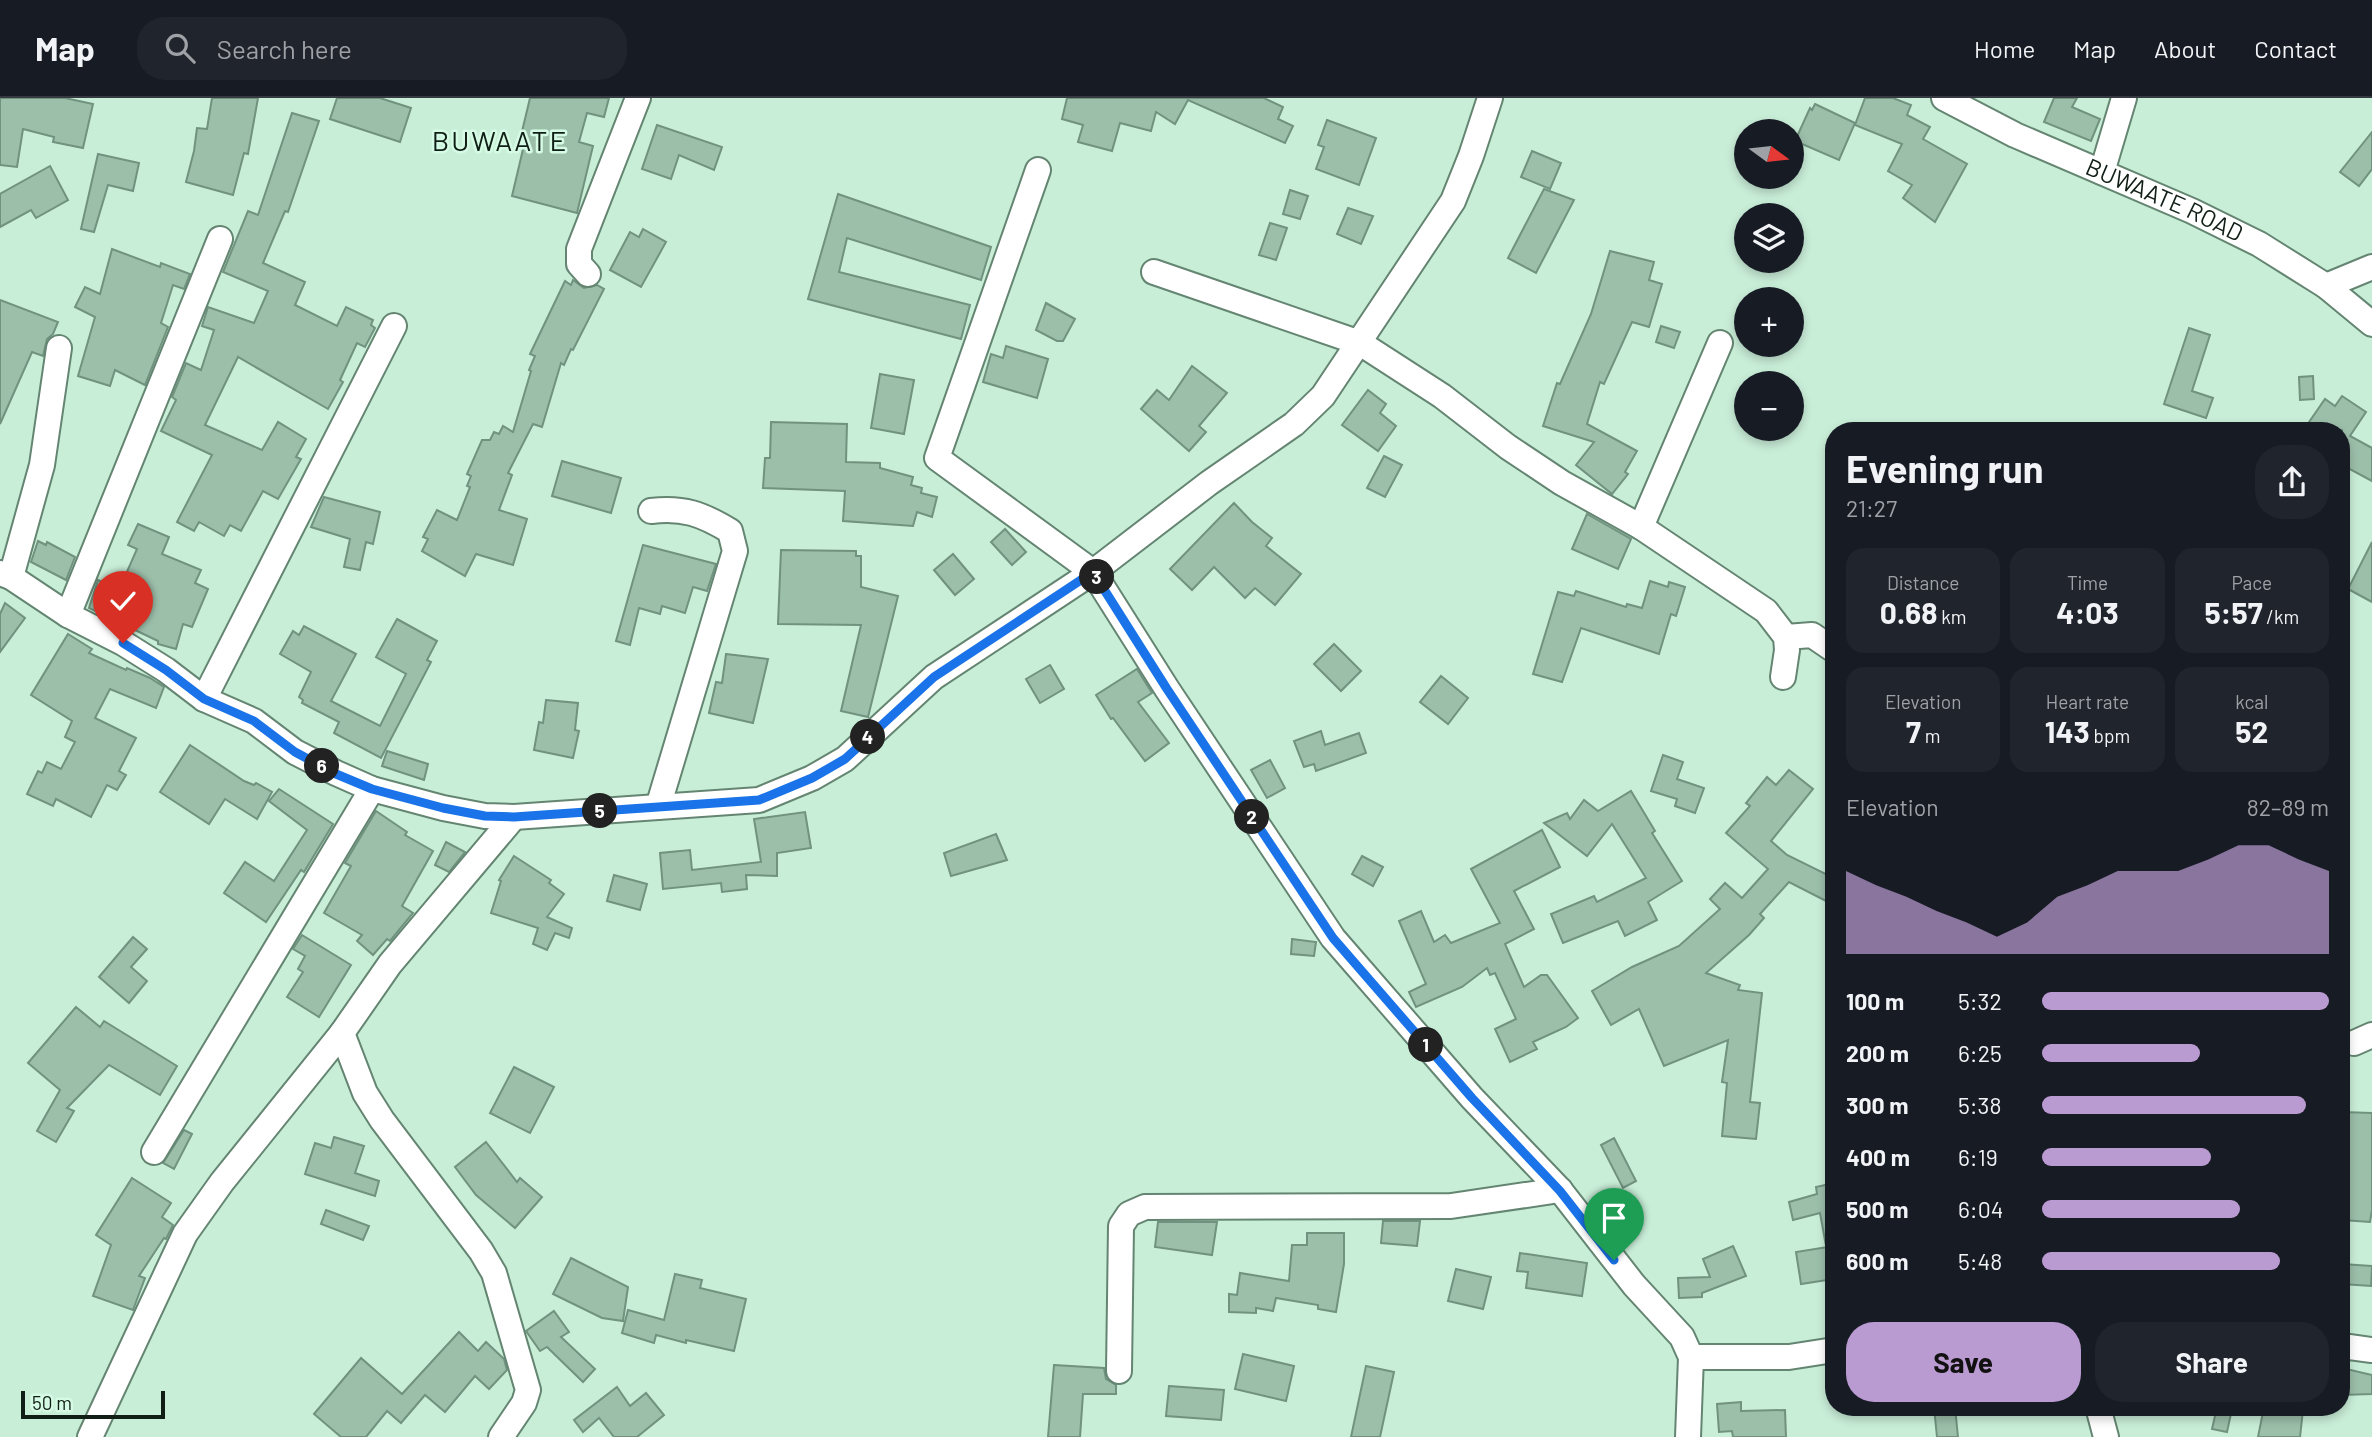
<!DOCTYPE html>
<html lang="en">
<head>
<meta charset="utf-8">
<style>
  body { margin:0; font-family:Barlow,sans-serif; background:#20242c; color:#f1f3f6; height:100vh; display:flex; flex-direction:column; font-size:26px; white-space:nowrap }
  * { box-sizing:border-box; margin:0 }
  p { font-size:23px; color:#9ea1a6 }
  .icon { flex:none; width:38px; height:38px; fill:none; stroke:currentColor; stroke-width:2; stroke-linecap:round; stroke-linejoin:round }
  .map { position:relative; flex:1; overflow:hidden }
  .side { position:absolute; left:1825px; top:324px; width:525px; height:994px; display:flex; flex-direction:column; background:#171b24; border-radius:28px; box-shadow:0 4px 10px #0003 }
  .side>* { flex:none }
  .needle { width:46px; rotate:105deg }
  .tools { position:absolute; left:1734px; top:21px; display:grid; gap:14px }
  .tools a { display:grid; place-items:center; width:70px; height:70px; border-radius:50%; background:#171b24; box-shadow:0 4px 10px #0003; font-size:35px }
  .scale { position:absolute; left:21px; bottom:18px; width:144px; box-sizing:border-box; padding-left:7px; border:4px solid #101e16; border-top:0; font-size:19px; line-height:24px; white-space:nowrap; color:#101e16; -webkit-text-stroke:5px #d6fbe5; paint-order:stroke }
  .pin { position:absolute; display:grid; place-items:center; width:60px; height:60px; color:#fff; margin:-72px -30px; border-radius:50% 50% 50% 0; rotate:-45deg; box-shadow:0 0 7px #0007 }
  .pin .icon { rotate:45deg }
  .km { position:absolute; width:35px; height:35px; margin:-18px; border-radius:50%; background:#222; color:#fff; font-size:19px; line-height:35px; text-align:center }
  .round { display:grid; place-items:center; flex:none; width:74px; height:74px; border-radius:28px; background:#20242c }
  .overview { display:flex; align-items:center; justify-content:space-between; height:119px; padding:0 21px }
  h1 { font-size:38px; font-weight:700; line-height:52px }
  .stats { display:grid; grid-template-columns:repeat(3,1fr); gap:10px; height:119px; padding:7px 21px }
  .stats div { display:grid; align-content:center; border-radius:18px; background:#20242c; text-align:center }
  .stats b { font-size:30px; font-weight:700 }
  .stats small { font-size:19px; font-weight:400 }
  .stats p { font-size:19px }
  .chart { height:196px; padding:14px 21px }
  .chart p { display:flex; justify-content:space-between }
  .chart svg { width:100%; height:126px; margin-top:7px; fill:#ba9bd1; opacity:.7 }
  .action { display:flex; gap:14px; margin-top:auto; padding:14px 21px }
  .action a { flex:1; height:80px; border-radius:28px; background:#ba9bd1; color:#111; font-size:28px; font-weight:700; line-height:80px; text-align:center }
  .action a+a { background:#20242c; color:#f1f3f6 }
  ul { padding:0 21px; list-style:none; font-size:23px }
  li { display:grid; grid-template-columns:112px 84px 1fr; align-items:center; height:52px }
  li i { height:18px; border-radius:9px; background:#ba9bd1 }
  header { display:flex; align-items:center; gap:42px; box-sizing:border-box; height:98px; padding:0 35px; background:#171b24; border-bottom:2px solid #363941 }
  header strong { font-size:33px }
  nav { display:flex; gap:38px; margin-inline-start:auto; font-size:24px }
  .search { width:490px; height:63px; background:#20242c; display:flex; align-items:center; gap:18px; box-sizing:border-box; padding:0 24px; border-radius:28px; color:#9ea1a6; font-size:26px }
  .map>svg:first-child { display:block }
  .building { fill:#9cbfaa; stroke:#70927e; stroke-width:2 }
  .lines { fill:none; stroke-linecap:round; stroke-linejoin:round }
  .minor-casing { stroke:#648571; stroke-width:28 }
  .minor { stroke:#fff; stroke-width:24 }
  .route-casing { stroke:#fff; stroke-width:14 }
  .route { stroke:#1a73e8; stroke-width:9 }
  .labels { text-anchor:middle; stroke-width:5; stroke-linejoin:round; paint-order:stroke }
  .street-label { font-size:24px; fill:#101e16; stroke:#d6fbe5 }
  .quarter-label { font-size:28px; letter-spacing:2px; fill:#101e16; stroke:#d6fbe5 }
</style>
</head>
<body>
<header>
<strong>Map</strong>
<div class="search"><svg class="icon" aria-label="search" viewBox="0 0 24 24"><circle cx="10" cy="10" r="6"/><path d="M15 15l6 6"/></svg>Search here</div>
<nav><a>Home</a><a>Map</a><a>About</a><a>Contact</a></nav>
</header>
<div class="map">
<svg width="2372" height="1339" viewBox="0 0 2372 1339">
  <rect width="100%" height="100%" fill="#c9eed8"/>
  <g class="building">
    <polygon points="0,0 65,0 93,6 83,50 53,44 54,39 23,31 17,69 0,67"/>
    <polygon points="212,0 258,0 248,56 244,55 233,97 186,84 194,53 197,30 207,31"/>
    <polygon points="337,0 380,0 411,10 400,44 330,21"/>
    <polygon points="530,0 609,0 604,19 587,15 579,44 593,48 577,115 512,98 524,47 519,46"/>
    <polygon points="1067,0 1264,0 1283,9 1278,21 1293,28 1285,45 1188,2 1175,26 1156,14 1151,33 1120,25 1112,53 1078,44 1083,27 1062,21"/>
    <polygon points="1865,0 1893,0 1911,7 1907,17 1930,29 1923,41 1967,66 1935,124 1903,100 1912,87 1888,73 1902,46 1855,27"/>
    <polygon points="2054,0 2077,0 2072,9 2100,21 2091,43 2044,24"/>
    <polygon points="1815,6 1855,25 1839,62 1795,43 1810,10 1812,12"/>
    <polygon points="292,15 319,23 288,114 285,113 263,165 305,184 295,207 337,228 346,209 373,222 371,227 375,230 365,249 357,245 340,282 343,284 328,311 238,259 205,327 262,352 278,324 306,341 296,359 301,361 278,401 263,393 241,433 230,427 224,438 199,424 194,433 177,424 212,357 161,333 176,302 172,299 186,265 201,272 214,232 202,228 208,209 254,225 268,193 223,174 248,113 258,117"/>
    <polygon points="1327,22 1376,40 1359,87 1316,71 1324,49 1318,47"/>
    <polygon points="657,27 722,49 714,72 679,57 671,81 642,71"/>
    <polygon points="2372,34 2372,71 2359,88 2340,74"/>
    <polygon points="1532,53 1561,65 1550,91 1521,79"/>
    <polygon points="98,56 139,65 133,93 108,87 94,134 81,131"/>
    <polygon points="50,68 68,102 36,120 31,112 0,129 0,96"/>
    <polygon points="1544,91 1574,102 1536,175 1508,160"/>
    <polygon points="1290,92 1308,98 1300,121 1283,116"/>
    <polygon points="838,96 991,149 981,182 847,140 839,174 970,207 961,241 808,201"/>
    <polygon points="1348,110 1373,118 1361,146 1337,136"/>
    <polygon points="1270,125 1287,130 1276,162 1259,157"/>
    <polygon points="643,131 666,144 641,189 610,172 630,134 639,139"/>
    <polygon points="112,151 160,169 161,165 190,176 184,191 173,187 161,225 168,229 145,287 115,272 110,288 78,278 95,219 75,209 85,189 100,196"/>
    <polygon points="1610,153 1654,164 1649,182 1662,186 1649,229 1632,224 1604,286 1600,284 1587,326 1637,353 1625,374 1628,376 1612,396 1576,367 1594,344 1543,328 1557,285 1560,286 1591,216"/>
    <polygon points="573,182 584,190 597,187 604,191 573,252 571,251 564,267 561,265 542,329 533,326 508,375 512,377 499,412 527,421 513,467 476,456 465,478 422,453 428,441 423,439 437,412 457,422 470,389 467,388 471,378 467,376 482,342 490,342 494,334 499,336 503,328 513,334 531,273 529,272 535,258 530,256 565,183 571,187"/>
    <polygon points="0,202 58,224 53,236 47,241 43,258 32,254 0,326"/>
    <polygon points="1046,205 1075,221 1063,243 1057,243 1036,232"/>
    <polygon points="1661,228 1680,234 1674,250 1656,244"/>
    <polygon points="2189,230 2210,237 2192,293 2213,300 2206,320 2164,306"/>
    <polygon points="1006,248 1048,261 1037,300 983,284 991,256 1003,260"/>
    <polygon points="1192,268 1227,295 1199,328 1206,334 1189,353 1141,311 1157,292 1169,302"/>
    <polygon points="880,276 914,282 904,336 871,330"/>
    <polygon points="2313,278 2314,301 2300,302 2299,279"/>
    <polygon points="1368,292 1386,306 1380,315 1396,328 1378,353 1342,327"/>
    <polygon points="2342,298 2366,314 2350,338 2372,350 2372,383 2342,367 2342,332 2314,332 2307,327 2325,301 2335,308"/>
    <polygon points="771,324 847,326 846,364 880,365 880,370 913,379 911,387 922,390 921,395 937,399 932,419 917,414 913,428 843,423 845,393 763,390 765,360 770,360"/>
    <polygon points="1384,358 1402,367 1385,399 1367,390"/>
    <polygon points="562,363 621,380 611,415 552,398"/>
    <polygon points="324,399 380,414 373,446 366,444 360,472 344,469 350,441 311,429"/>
    <polygon points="1234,405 1252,424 1272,440 1266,448 1301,476 1275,507 1255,490 1245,500 1214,469 1192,492 1170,471"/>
    <polygon points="1587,416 1631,441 1618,471 1572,451"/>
    <polygon points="138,426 169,439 162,456 201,472 195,485 208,491 192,529 183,526 176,551 158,546 158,543 89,510 98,482 119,492 137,451 128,447"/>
    <polygon points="1005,431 1026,454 1012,467 991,444"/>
    <polygon points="38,443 46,447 47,444 75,459 66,482 31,464"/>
    <polygon points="2372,444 2372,504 2348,491"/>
    <polygon points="643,447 716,466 707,493 693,489 685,515 662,508 660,516 639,510 630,547 616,543"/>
    <polygon points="781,452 856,453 856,458 861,458 861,489 898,498 868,619 841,613 861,527 778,526"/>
    <polygon points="953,456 974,481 955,497 934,472"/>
    <polygon points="1650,483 1668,489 1669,484 1685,489 1676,518 1671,516 1659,556 1581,530 1562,584 1533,576 1558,494 1574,498 1576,493 1626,509 1627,506 1642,510"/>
    <polygon points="5,505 25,520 0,554 0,516"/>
    <polygon points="397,521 437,543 427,562 431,564 381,660 334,635 339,624 302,605 303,602 299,599 311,574 280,556 293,533 299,537 304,528 356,556 331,603 380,628 406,576 376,559"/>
    <polygon points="68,536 92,551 89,555 126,572 127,570 150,580 164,589 156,610 110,591 95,620 136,640 119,673 126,677 117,692 107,687 91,719 56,701 53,708 27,696 38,673 42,675 47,664 61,671 75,644 65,639 72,623 31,597"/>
    <polygon points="1334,546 1361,573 1341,593 1314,566"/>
    <polygon points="726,556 768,561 753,625 709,615 716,584 722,585"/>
    <polygon points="1050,567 1064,591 1040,605 1026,581"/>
    <polygon points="1137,571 1152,595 1138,604 1169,645 1145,663 1113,620 1111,621 1096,597"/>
    <polygon points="1441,578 1468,600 1448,626 1420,604"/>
    <polygon points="546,602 578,605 575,632 579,633 573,660 534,652 539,624 543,625"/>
    <polygon points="1321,633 1325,647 1359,635 1366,655 1316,673 1314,666 1304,669 1294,643"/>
    <polygon points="190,647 244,683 254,687 256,685 272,694 257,721 225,701 209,726 160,694"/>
    <polygon points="387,653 428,666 424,682 382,668"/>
    <polygon points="1663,657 1683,664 1677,681 1704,690 1695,715 1675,708 1677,701 1651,693"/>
    <polygon points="1270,662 1285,690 1267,700 1251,672"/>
    <polygon points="1789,672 1813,691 1771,743 1787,757 1834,780 1834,807 1789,784 1760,816 1764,820 1749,837 1706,875 1740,887 1738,892 1762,895 1750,1004 1760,1005 1756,1041 1722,1038 1727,985 1722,984 1728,942 1664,968 1639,911 1611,927 1592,893 1632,869 1679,848 1720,811 1710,801 1725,785 1742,800 1768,771 1726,735 1750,708 1746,705 1767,679 1776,687"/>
    <polygon points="279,691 333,726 304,774 301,772 266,824 224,795 245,764 274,783 307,732 269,703"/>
    <polygon points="1631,693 1655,733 1652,735 1682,783 1648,804 1657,822 1625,838 1618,823 1563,845 1551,816 1594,798 1597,804 1646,780 1612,726 1587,758 1544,725 1567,715 1570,721 1584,702 1598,713"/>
    <polygon points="376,713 407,734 405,737 433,753 402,808 413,815 390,843 387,841 373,857 357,843 362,837 324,815 351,768 345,765"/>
    <polygon points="805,714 811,750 777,755 777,778 746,777 747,791 722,794 721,785 663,791 660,755 690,752 692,772 761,764 754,721"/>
    <polygon points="1542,732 1560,769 1514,793 1534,831 1505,846 1524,889 1541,877 1547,877 1578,920 1566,929 1533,944 1537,951 1510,964 1495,931 1516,921 1495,875 1490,877 1487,870 1462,889 1416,909 1409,894 1426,886 1399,823 1421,813 1434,844 1445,837 1451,845 1500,825 1471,771"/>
    <polygon points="996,736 1007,762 951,778 944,755"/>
    <polygon points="446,744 465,754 449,774 435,767"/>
    <polygon points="514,758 551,782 549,785 564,796 547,819 572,830 569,840 555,835 547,852 533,846 538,830 491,815 501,783 499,782"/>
    <polygon points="1362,758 1383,769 1373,788 1352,776"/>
    <polygon points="614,777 647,786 640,812 607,803"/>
    <polygon points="302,837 351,867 319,919 287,899 303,874 298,871 305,858 293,851"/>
    <polygon points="133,839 147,851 131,869 147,883 129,905 99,879"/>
    <polygon points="1292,841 1316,844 1314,858 1291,856"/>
    <polygon points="76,909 100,929 104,923 177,968 160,997 109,967 67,1010 74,1013 56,1044 37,1033 60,992 28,965"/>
    <polygon points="514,969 554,989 530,1035 490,1015"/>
    <polygon points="2342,1014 2372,1015 2372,1112 2370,1124 2342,1122"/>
    <polygon points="184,1032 192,1036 174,1071 163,1065"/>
    <polygon points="334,1039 364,1048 355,1075 379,1083 375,1098 305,1076 315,1045 331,1050"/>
    <polygon points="1614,1040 1636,1083 1623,1090 1601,1047"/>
    <polygon points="486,1044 517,1084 520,1080 542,1099 515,1130 476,1097 455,1069"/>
    <polygon points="132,1080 171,1105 162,1119 173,1127 166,1141 164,1140 139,1178 145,1180 133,1212 93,1198 111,1147 96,1137"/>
    <polygon points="1834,1085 1834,1147 1826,1148 1820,1115 1793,1122 1789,1104 1817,1096 1816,1089"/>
    <polygon points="326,1112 369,1128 363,1142 321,1126"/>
    <polygon points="1383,1123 1420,1123 1417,1148 1381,1145"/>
    <polygon points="1158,1124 1217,1124 1212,1157 1155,1149"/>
    <polygon points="1307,1135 1344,1135 1344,1166 1336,1214 1318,1211 1318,1207 1276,1200 1273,1213 1256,1210 1256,1215 1229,1214 1229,1196 1237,1197 1240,1175 1289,1183 1292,1147 1307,1147"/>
    <polygon points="1733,1148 1746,1178 1702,1195 1702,1199 1679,1200 1678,1180 1710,1179 1703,1161"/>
    <polygon points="1834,1148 1834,1181 1801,1186 1796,1154"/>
    <polygon points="1520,1155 1587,1165 1582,1198 1526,1190 1528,1174 1517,1173"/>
    <polygon points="571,1160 628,1189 623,1223 602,1220 553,1196"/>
    <polygon points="2342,1166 2372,1168 2371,1188 2342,1186"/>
    <polygon points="1456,1171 1491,1179 1483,1211 1448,1203"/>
    <polygon points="675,1176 702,1182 700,1190 746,1201 734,1253 686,1242 686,1245 656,1237 654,1245 622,1235 628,1212 664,1222"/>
    <polygon points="554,1213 569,1234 561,1239 595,1271 583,1284 547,1249 540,1253 526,1233"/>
    <polygon points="459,1234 478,1253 486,1244 504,1261 507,1272 489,1291 475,1278 445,1314 425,1297 401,1325 387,1313 366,1339 341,1339 314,1316 361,1260 402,1296"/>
    <polygon points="1243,1256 1294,1268 1286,1303 1235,1291"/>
    <polygon points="1054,1267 1104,1270 1106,1281 1116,1287 1116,1296 1083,1296 1080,1339 1048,1339"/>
    <polygon points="1366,1268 1394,1274 1380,1339 1351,1339"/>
    <polygon points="2342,1270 2372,1277 2372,1296 2342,1297"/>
    <polygon points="1169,1288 1224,1292 1221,1322 1166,1318"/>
    <polygon points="617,1289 630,1308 646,1295 664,1317 637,1339 614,1339 599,1320 583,1334 574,1322"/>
    <polygon points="1741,1304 1741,1313 1785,1312 1786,1339 1733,1339 1732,1333 1719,1334 1717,1306"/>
    <polygon points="1934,1309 1955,1309 1958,1339 1937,1339"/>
    <polygon points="2217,1309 2232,1311 2227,1334 2212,1331"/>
    <polygon points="2264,1309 2303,1312 2300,1339 2258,1339"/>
  </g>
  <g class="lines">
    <defs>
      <g id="minor">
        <path id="s1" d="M 1944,0 L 2015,37 L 2192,113 L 2259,146 L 2326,188 L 2372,226"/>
        <polyline points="1038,72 937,360 1093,474 1167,591 1333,840 1472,1000 1560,1092 1634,1187 1682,1239 1691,1259 1688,1339"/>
        <polyline points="2102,74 2124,0"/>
        <polyline points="1154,174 1360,245 1442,298 1508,349 1562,385 1641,429 1766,513 1786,539 1787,552 1783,579"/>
        <polyline points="588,176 579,166 579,151 638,0"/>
        <polyline points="2326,188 2372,169"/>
        <path d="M 651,413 C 683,409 702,416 730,433 L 735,453 L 658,709"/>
        <polyline points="1641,429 1720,245"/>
        <polyline points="0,475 11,479 68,517 123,545 166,572 204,601 254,623 295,654 336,675 372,691 443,710 485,718 514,719 759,702 812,680 845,661 934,579 1093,474 1209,385 1294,326 1323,298 1453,103 1471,58 1490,0"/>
        <polyline points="11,479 42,367 59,250"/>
        <polyline points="68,517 220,141"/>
        <polyline points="1786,539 1812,537 1834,552"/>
        <polyline points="204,601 394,228"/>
        <polyline points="342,935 365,995 382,1022 481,1153 494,1175 528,1292 524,1305 501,1339"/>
        <polyline points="2354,945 2372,937"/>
        <polyline points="154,1054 372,691"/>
        <polyline points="2342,1248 2372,1252"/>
        <polyline points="1691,1259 1789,1259 1834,1252"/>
        <polyline points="1119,1273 1121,1128 1129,1116 1145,1109 1451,1108 1560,1092"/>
        <polyline points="2098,1309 2106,1339"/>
        <polyline points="90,1339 185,1136 222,1084 342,935 390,866 514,719"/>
      </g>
    </defs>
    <use href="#minor" class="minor-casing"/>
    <use href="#minor" class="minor"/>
  </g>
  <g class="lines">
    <defs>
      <polyline id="route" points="123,545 166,572 204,601 254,623 295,654 336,676 372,691 443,710 485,718 514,719 759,702 812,680 845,661 934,579 1093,474 1167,591 1333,840 1472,1000 1560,1093 1614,1162"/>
    </defs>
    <use href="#route" class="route-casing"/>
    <use href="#route" class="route"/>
  </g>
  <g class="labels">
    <g class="street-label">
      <text dy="8" stroke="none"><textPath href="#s1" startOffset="243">BUWAATE ROAD</textPath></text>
    </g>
    <g class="quarter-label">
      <text x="500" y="53">BUWAATE</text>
    </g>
  </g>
</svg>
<div class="tools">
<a><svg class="needle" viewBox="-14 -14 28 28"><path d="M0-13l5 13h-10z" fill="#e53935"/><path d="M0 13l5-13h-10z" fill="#9ea1a6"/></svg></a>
<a><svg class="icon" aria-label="layers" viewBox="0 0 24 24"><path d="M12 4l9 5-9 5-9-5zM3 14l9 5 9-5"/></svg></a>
<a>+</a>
<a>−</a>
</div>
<div class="scale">50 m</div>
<div class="pin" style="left:1614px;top:1162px;background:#1e9e55"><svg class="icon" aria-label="arrive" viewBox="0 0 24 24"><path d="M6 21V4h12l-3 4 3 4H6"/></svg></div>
<div class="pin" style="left:123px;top:545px;background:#d93025"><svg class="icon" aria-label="check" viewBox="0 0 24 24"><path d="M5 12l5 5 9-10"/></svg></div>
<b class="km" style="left:1426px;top:947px">1</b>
<b class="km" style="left:1252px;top:719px">2</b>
<b class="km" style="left:1097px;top:479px">3</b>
<b class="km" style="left:868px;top:639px">4</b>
<b class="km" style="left:600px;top:713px">5</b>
<b class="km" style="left:322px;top:668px">6</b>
<section class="side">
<div class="overview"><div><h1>Evening run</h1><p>21:27</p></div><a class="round"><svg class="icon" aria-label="share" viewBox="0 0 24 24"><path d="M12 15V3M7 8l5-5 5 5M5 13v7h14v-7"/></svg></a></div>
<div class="stats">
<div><p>Distance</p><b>0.68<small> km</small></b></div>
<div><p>Time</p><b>4:03</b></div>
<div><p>Pace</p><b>5:57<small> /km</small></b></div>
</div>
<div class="stats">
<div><p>Elevation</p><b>7<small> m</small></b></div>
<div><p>Heart rate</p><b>143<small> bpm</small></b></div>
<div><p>kcal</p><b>52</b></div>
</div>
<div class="chart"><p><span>Elevation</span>82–89 m</p>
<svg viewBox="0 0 160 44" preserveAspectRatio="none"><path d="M0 44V15L10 20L20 24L30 29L40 33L50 38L60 33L70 24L80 20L90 15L100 15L110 15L120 11L130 6L140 6L150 11L160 15V44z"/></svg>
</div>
<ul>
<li><b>100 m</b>5:32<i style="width:100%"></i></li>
<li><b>200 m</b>6:25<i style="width:55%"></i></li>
<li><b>300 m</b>5:38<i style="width:92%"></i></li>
<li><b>400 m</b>6:19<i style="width:59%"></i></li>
<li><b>500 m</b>6:04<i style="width:69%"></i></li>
<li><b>600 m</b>5:48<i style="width:83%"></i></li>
</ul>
<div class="action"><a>Save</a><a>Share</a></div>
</section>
</div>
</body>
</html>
